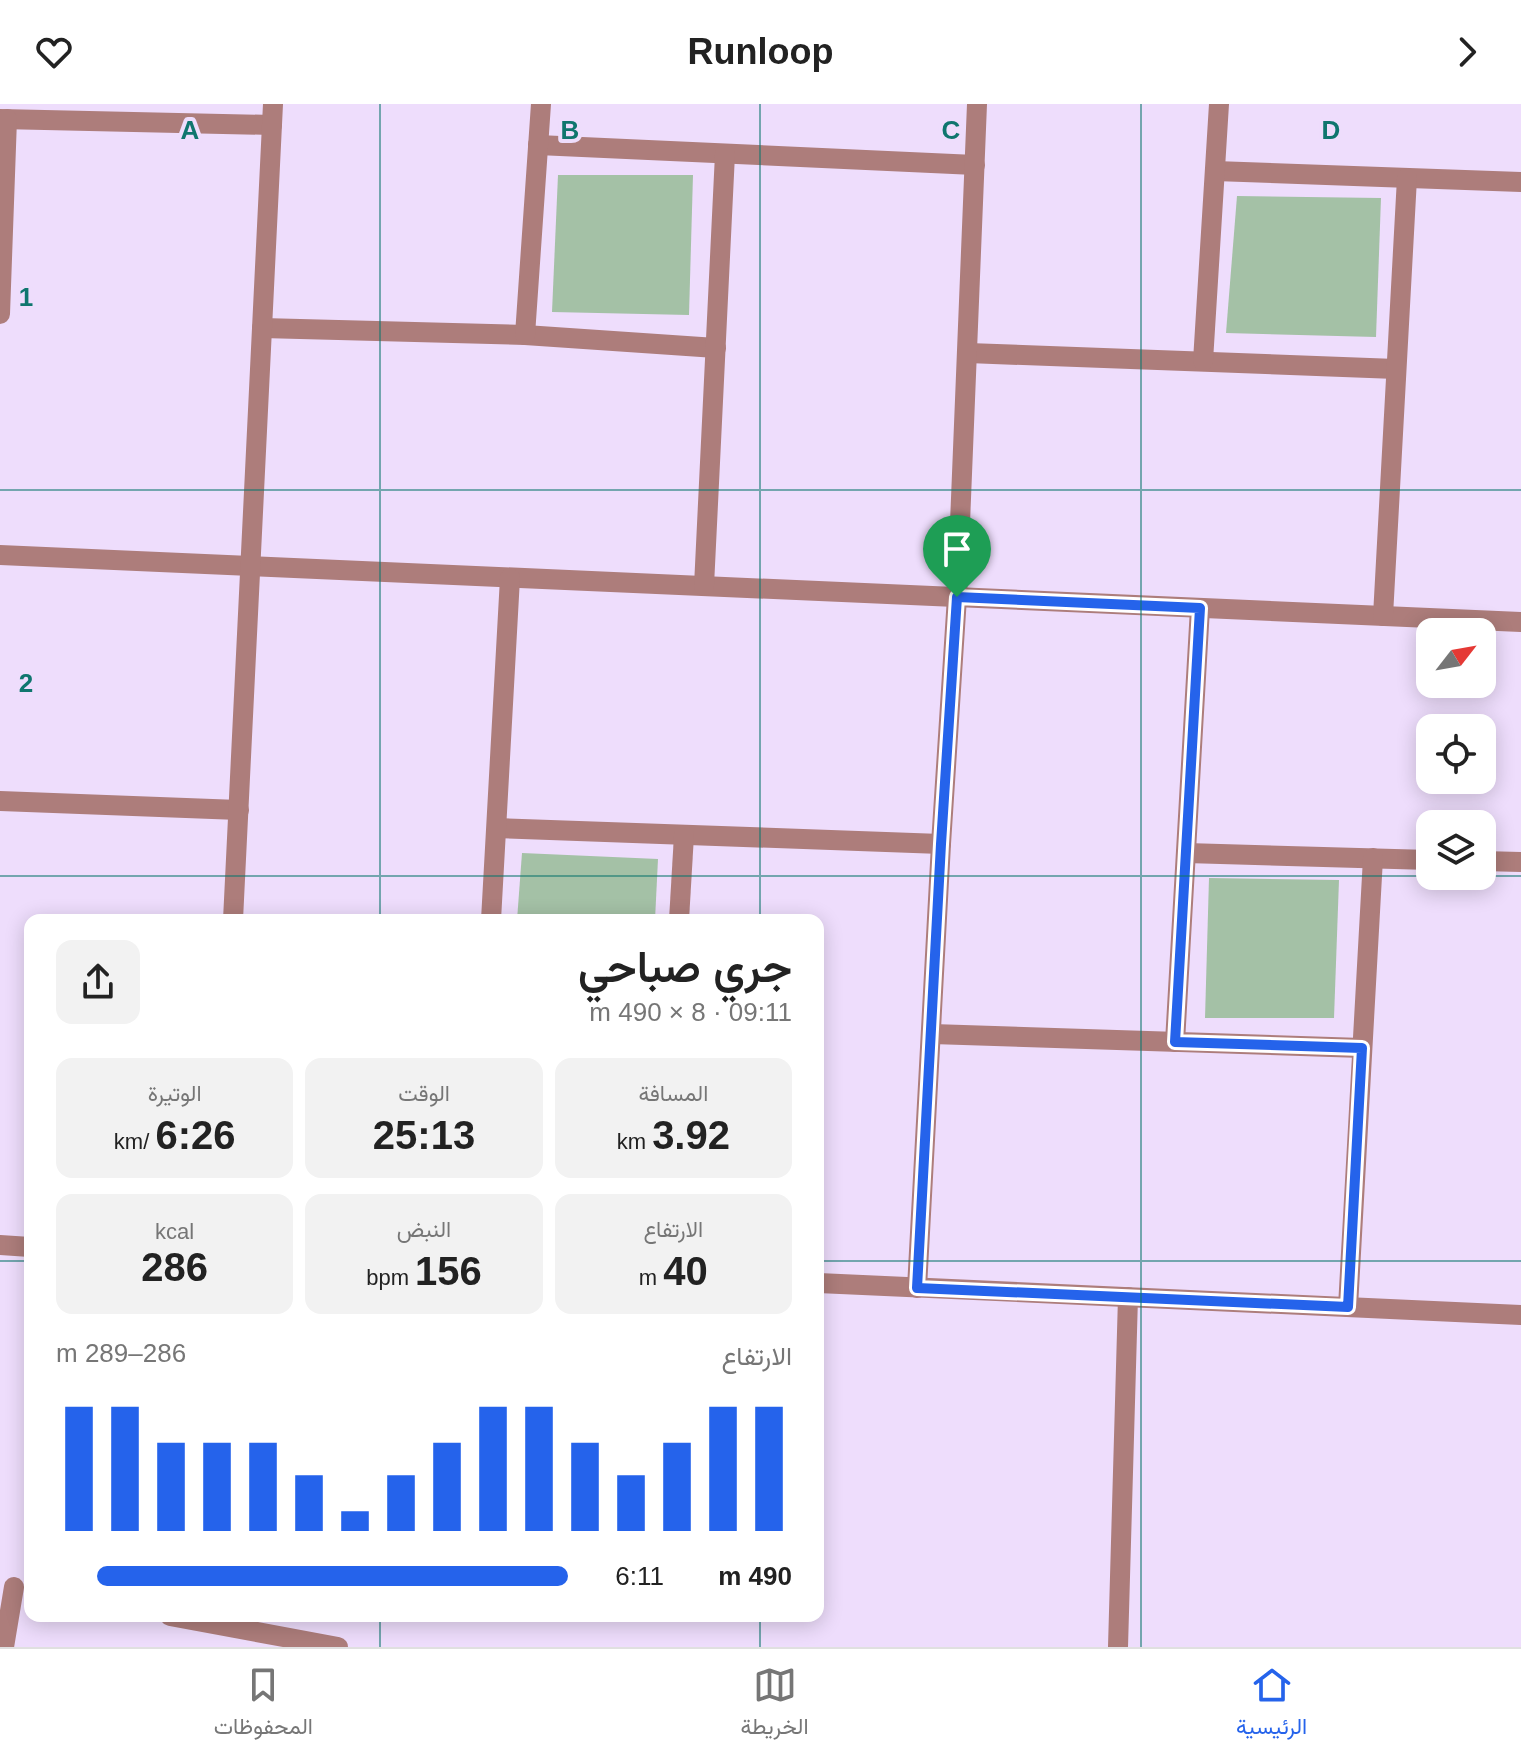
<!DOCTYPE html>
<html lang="ar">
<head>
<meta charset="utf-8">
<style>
  body { margin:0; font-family:Arial,Vazirmatn,sans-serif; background:#f2f2f2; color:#222; direction:rtl; height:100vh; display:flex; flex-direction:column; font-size:30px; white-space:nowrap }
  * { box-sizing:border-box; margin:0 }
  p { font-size:26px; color:#767676 }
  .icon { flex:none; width:44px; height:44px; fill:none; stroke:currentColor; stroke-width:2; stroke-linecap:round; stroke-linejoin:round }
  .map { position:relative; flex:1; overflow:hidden; direction:ltr }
  .drawer { position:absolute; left:24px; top:810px; width:800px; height:708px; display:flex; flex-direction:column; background:#fff; border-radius:16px; box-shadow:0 4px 20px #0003; direction:rtl }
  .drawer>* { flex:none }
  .needle { width:52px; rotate:59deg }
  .fabs { position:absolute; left:1416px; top:514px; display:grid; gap:16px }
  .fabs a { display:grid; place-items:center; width:80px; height:80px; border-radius:16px; background:#fff; box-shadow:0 4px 20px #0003; font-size:40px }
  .pin { position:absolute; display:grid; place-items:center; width:68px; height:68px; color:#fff; margin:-82px -34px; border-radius:50% 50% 50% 0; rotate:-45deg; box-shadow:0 0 8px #0007 }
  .pin .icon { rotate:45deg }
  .round { display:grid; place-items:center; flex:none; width:84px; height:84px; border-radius:16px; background:#f2f2f2 }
  .summary { display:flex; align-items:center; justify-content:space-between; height:136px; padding:0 32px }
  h1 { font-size:44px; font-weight:600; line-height:60px }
  .figures { display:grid; grid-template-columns:repeat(3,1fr); gap:12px; height:136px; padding:8px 32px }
  .figures div { display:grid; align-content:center; border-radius:16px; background:#f2f2f2; text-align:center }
  .figures b { font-size:40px; font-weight:600 }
  .figures small { font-size:22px; font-weight:400 }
  .figures p { font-size:22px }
  .chart { height:224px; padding:16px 32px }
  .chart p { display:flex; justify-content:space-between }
  .chart svg { width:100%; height:144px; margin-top:8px; stroke:#2563eb; stroke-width:6 }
  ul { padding:0 32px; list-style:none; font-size:26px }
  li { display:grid; grid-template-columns:128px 96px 1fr; align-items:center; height:60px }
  li i { height:20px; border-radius:10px; background:#2563eb }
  header { display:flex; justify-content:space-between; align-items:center; height:104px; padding:0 32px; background:#fff; font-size:36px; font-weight:600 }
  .dock { display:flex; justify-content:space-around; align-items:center; height:112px; border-top:2px solid #e0e0e0; background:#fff; font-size:22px; color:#767676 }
  .dock a { display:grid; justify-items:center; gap:4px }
  .dock .on { color:#2563eb }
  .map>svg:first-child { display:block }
  .green { fill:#a4c1a6 }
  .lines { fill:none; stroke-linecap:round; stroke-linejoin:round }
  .minor { stroke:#ad7d7b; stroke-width:20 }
  .route-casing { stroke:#fff; stroke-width:16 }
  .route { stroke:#2563eb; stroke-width:10 }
  .grid { fill:none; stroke:#0f766e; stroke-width:2; stroke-opacity:0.55 }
  .grid-label { font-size:26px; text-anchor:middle; font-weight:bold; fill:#0f766e; stroke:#eeddfc; stroke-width:8; stroke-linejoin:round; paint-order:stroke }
</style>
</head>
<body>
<header><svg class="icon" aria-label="forward" viewBox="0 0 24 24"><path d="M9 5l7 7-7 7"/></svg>Runloop<svg class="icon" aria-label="heart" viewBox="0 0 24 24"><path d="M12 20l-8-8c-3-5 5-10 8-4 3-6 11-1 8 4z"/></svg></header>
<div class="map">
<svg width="1521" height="1543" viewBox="0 0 1521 1543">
  <rect width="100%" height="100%" fill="#eeddfc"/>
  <g class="green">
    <polygon points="558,71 693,71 689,211 552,208"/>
    <polygon points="1237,92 1381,94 1376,233 1226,229"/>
    <polygon points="522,749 658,755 655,816 517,816"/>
    <polygon points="1209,774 1339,776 1334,914 1205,914"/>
  </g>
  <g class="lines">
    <g class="minor">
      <polyline points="0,15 272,21"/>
      <polyline points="538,41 975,61"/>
      <polyline points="1215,67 1521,78"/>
      <polyline points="0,210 7,15"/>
      <polyline points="262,224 525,231 716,244"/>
      <polyline points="525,231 541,0"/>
      <polyline points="968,249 1396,265"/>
      <polyline points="1203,257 1219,0"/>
      <polyline points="0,451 1521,518"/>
      <polyline points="704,482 725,50"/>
      <polyline points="1383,512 1407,74"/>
      <polyline points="0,697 239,706"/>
      <polyline points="497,724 941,740"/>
      <polyline points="1186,749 1430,756"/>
      <polyline points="1482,757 1521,758"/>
      <polyline points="233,816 273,0"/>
      <polyline points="491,816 510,474"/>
      <polyline points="679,816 684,731"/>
      <polyline points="932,930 1362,944"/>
      <polyline points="1175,938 1200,504"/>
      <polyline points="0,1141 30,1143"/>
      <polyline points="818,1179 1521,1211"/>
      <polyline points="917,1184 941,740 957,493 977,0"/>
      <polyline points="1348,1203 1373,754"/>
      <polyline points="170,1512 338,1543"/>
      <polyline points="4,1543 14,1483"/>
      <polyline points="1118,1543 1128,1193"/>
    </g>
  </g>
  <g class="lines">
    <defs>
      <polygon id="route" points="957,493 1200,504 1175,938 1362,944 1348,1203 917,1184 941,740"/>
    </defs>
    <use href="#route" class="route-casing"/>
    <use href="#route" class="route"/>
  </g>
  <path class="grid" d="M 380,0 L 380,816M 760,0 L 760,816M 1141,0 L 1141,1543M 0,386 L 1521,386M 0,772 L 1430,772M 1482,772 L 1521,772M 0,1157 L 30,1157M 818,1157 L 1521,1157M 380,1512 L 380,1543M 760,1512 L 760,1543"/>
  <g class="grid-label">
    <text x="190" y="35">A</text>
    <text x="570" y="35">B</text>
    <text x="951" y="35">C</text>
    <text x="1331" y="35">D</text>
    <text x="26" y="202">1</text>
    <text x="26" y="588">2</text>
  </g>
</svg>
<div class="fabs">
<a><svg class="needle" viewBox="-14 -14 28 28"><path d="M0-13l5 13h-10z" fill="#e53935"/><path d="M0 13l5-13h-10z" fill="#767676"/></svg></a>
<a><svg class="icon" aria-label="locate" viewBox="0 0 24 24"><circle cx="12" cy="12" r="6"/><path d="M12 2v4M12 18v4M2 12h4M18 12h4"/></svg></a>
<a><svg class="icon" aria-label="layers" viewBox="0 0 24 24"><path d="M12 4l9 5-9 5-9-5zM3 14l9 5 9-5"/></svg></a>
</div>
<div class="pin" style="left:957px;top:493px;background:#1e9e55"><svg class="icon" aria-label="arrive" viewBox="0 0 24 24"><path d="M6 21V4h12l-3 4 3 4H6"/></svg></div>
<section class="drawer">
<div class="summary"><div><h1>جري صباحي</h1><p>09:11 · 8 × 490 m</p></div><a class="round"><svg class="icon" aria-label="share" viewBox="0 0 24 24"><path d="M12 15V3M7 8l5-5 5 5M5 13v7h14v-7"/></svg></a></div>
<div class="figures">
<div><p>المسافة</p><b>3.92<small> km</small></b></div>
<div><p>الوقت</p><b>25:13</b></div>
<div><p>الوتيرة</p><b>6:26<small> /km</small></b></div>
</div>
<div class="figures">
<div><p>الارتفاع</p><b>40<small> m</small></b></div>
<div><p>النبض</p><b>156<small> bpm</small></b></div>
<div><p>kcal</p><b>286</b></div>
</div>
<div class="chart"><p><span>الارتفاع</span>286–289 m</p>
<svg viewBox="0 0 160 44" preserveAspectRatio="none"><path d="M5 44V6M15 44V6M25 44V17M35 44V17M45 44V17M55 44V27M65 44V38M75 44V27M85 44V17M95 44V6M105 44V6M115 44V17M125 44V27M135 44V17M145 44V6M155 44V6"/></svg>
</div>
<ul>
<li><b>490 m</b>6:11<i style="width:92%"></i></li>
</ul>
</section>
</div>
<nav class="dock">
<a class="on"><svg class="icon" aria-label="home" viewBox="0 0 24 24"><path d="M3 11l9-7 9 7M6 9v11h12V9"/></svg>الرئيسية</a>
<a><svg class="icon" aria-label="map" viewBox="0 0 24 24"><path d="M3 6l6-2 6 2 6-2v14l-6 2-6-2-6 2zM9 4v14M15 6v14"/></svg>الخريطة</a>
<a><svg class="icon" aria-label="saved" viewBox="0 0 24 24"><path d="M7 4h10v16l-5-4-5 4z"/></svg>المحفوظات</a>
</nav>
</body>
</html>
